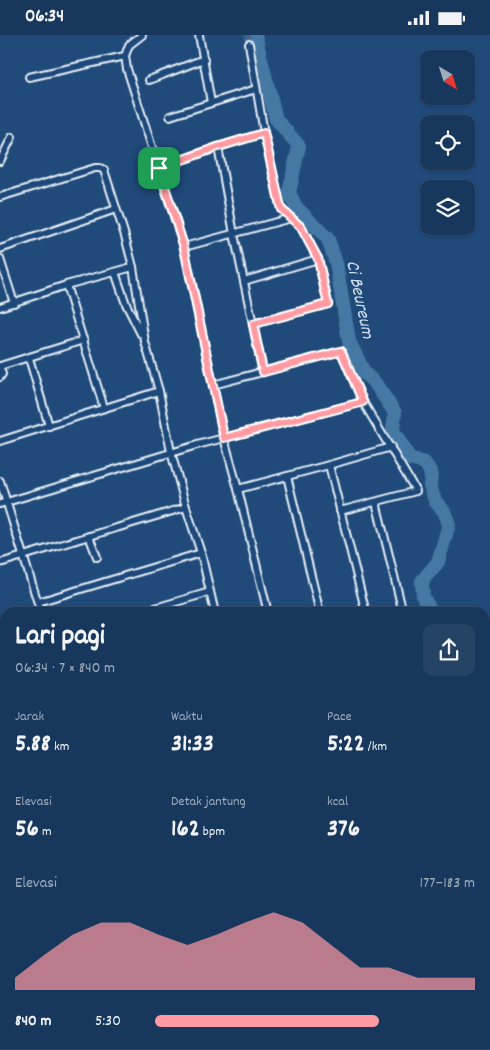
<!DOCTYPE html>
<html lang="id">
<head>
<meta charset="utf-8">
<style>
  body { margin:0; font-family:Dekko,sans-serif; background:#244365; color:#f1f3f6; height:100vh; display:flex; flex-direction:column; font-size:19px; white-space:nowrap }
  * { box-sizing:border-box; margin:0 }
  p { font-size:16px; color:#9eacbb }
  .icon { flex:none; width:28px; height:28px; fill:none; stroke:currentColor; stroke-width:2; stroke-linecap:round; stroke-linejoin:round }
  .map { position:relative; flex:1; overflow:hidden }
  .side { position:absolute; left:0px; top:572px; width:490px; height:442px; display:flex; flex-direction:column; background:#17385c; border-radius:15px 15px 0 0; box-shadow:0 1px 4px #0004,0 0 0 1px #365272 }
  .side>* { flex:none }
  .needle { width:32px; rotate:142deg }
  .controls { position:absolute; left:420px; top:15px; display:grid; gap:10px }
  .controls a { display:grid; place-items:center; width:55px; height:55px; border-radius:10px; background:#17385c; box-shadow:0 1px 4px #0004,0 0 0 1px #365272; font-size:25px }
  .pin { position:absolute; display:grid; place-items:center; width:42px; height:42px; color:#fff; margin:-21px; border-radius:10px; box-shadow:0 2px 8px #0006 }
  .round { display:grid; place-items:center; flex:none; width:52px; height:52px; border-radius:10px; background:#244365 }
  .overview { display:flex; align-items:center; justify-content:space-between; height:85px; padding:0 15px }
  h1 { font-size:28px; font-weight:700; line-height:38px }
  .stats { display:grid; grid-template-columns:repeat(3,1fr); gap:8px; height:85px; padding:5px 15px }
  .stats div { display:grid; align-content:center }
  .stats b { font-size:25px; font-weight:700 }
  .stats small { font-size:14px; font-weight:400 }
  .stats p { font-size:14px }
  .chart { height:140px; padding:10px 15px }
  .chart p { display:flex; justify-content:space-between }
  .chart svg { width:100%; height:90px; margin-top:5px; fill:#ff9aa2; opacity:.7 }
  ul { padding:0 15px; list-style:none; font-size:16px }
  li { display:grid; grid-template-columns:80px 60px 1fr; align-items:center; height:38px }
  li i { height:12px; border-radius:6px; background:#ff9aa2 }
  .status { display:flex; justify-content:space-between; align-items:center; height:35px; padding:0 25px; background:#17385c; direction:ltr }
  .status svg { height:14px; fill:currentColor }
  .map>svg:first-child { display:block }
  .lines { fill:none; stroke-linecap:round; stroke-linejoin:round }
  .stream { stroke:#86a8c4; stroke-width:2.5 }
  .river { stroke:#4578a2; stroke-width:14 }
  .street-tunnel { stroke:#3d638d; stroke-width:6; stroke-dasharray:6 3; stroke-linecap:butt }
  .street-casing { stroke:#e8f1f8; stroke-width:10 }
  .highway-casing { stroke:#e8f1f8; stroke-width:15 }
  .street { stroke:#1f4a7a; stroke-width:6 }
  .highway { stroke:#6c7e84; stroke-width:11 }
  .rail-casing { stroke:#e8f1f8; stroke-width:4.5 }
  .rail { stroke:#1f4a7a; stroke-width:2.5; stroke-dasharray:8; stroke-linecap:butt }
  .route-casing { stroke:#fff; stroke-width:10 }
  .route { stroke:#ff9aa2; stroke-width:6 }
  .labels { text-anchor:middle; stroke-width:4; stroke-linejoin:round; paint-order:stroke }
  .water-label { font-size:19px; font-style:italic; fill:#d0dfeb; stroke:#1f4a7a }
</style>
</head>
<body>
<div class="status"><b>06:34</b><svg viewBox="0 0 49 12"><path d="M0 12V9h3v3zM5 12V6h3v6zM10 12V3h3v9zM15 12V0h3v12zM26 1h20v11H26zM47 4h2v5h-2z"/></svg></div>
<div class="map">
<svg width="490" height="1015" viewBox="0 0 490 1015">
  <rect width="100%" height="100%" fill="#1f4a7a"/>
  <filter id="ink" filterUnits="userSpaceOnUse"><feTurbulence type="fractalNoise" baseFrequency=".02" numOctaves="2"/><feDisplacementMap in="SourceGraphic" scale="10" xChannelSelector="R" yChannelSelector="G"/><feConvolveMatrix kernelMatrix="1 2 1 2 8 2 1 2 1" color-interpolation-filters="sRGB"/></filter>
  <g filter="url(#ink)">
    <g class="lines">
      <polyline class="stream" points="0,1000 4,1015"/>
      <g class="river">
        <polyline points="255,0 276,84 299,111 289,158 296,172 328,204 336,228 349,306 365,339 375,348 395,378 393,395 410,424 425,428 431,438 430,450 435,466 444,476 449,489 438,527 422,546 423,562 432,578"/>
        <polyline points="485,686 487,690 490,691"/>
      </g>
      <polyline class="street-tunnel" points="247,0 249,9"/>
      <defs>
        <g id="street">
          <polyline points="199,0 211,68"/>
          <polyline points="249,9 264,98 281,174 301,192 318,224 328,269 253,289"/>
          <polyline points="125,21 127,34 184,212 224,403 238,454 268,578"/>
          <polyline points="29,42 125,21 129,10 142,0"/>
          <polyline points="149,45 204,24"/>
          <polyline points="170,81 256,54"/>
          <polyline points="218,112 234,199 263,337"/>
          <polyline points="0,126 12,102"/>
          <polyline points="159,133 218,112 264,98"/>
          <polyline points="0,162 95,133 100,133 104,135 125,201 133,232 145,307 159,356 171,417 186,472 201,518 215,578"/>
          <polyline points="184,212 291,183"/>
          <polyline points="0,214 116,174"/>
          <polyline points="0,224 14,268"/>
          <polyline points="115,237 126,269 141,299"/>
          <polyline points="244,246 318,224"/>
          <polyline points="66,250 104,373"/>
          <polyline points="0,272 66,250 133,232"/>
          <polyline points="29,323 49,391"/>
          <polyline points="0,331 84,305"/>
          <polyline points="0,333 2,339 0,342"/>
          <polyline points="213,350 341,316 363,367 416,456 340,476"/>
          <polyline points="0,406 159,356"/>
          <polyline points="329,430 366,578"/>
          <polyline points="287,441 320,578"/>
          <polyline points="0,446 41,578"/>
          <polyline points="238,454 329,430 391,412"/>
          <polyline points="376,467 403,578"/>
          <polyline points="0,469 197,410 363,367"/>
          <polyline points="89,501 97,522"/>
          <polyline points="0,528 186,472"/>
          <polyline points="38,567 201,518"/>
          <polyline points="138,578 210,557"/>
          <polyline points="0,662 5,660"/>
          <polyline points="0,704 5,702"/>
          <polyline points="485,708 490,706"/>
          <polyline points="0,784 5,782"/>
          <polyline points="277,1010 294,1015"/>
          <polyline points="0,1014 0,1015"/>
          <polyline points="150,1015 151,1010"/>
          <polyline points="208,1015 209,1010"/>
        </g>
        <g id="highway">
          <polyline points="0,840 5,842"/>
          <polyline points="0,858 5,859"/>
          <polyline points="485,979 490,980"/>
          <polyline points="485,996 490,998"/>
        </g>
      </defs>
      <use href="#street" class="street-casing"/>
      <use href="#highway" class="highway-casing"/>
      <use href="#street" class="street"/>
      <use href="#highway" class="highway"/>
      <defs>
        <g id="rail">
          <polyline points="0,891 5,892"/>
          <polyline points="402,1010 418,1015"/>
          <polyline points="420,1010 436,1015"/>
        </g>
      </defs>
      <use href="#rail" class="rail-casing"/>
      <use href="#rail" class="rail"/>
    </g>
  </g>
  <g class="lines" filter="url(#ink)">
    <defs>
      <polygon id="route" points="264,98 281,174 301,192 318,224 328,269 253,289 263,337 341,316 363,367 224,403 184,212 159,133 218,112"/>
    </defs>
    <use href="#route" class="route-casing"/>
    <use href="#route" class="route"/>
  </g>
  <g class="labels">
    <g class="water-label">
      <text transform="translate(362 264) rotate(78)" y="7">Ci Beureum</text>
    </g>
  </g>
</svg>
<div class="controls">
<a><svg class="needle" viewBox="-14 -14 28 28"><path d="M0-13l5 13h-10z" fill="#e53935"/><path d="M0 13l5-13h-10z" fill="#9eacbb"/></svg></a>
<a><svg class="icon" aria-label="locate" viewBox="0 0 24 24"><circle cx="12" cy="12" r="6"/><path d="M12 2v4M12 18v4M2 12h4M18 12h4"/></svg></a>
<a><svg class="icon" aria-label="layers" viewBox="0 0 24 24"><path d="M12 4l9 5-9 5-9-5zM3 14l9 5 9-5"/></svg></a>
</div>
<div class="pin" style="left:159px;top:133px;background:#1e9e55"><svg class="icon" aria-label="arrive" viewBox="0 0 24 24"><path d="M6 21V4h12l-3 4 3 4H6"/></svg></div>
<section class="side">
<div class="overview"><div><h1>Lari pagi</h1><p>06:34 · 7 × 840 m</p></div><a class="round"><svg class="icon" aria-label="share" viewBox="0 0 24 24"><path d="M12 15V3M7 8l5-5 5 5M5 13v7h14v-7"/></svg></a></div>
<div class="stats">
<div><p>Jarak</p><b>5.88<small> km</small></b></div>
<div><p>Waktu</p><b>31:33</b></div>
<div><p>Pace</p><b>5:22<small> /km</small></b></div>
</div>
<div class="stats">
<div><p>Elevasi</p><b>56<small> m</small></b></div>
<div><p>Detak jantung</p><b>162<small> bpm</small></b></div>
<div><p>kcal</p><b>376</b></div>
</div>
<div class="chart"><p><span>Elevasi</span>177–183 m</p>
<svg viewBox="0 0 160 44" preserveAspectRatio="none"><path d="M0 44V38L10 27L20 17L30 11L40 11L50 17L60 22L70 17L80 11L90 6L100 11L110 22L120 33L130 33L140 38L150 38L160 38V44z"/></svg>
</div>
<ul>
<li><b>840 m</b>5:30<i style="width:70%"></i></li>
</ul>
</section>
</div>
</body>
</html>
